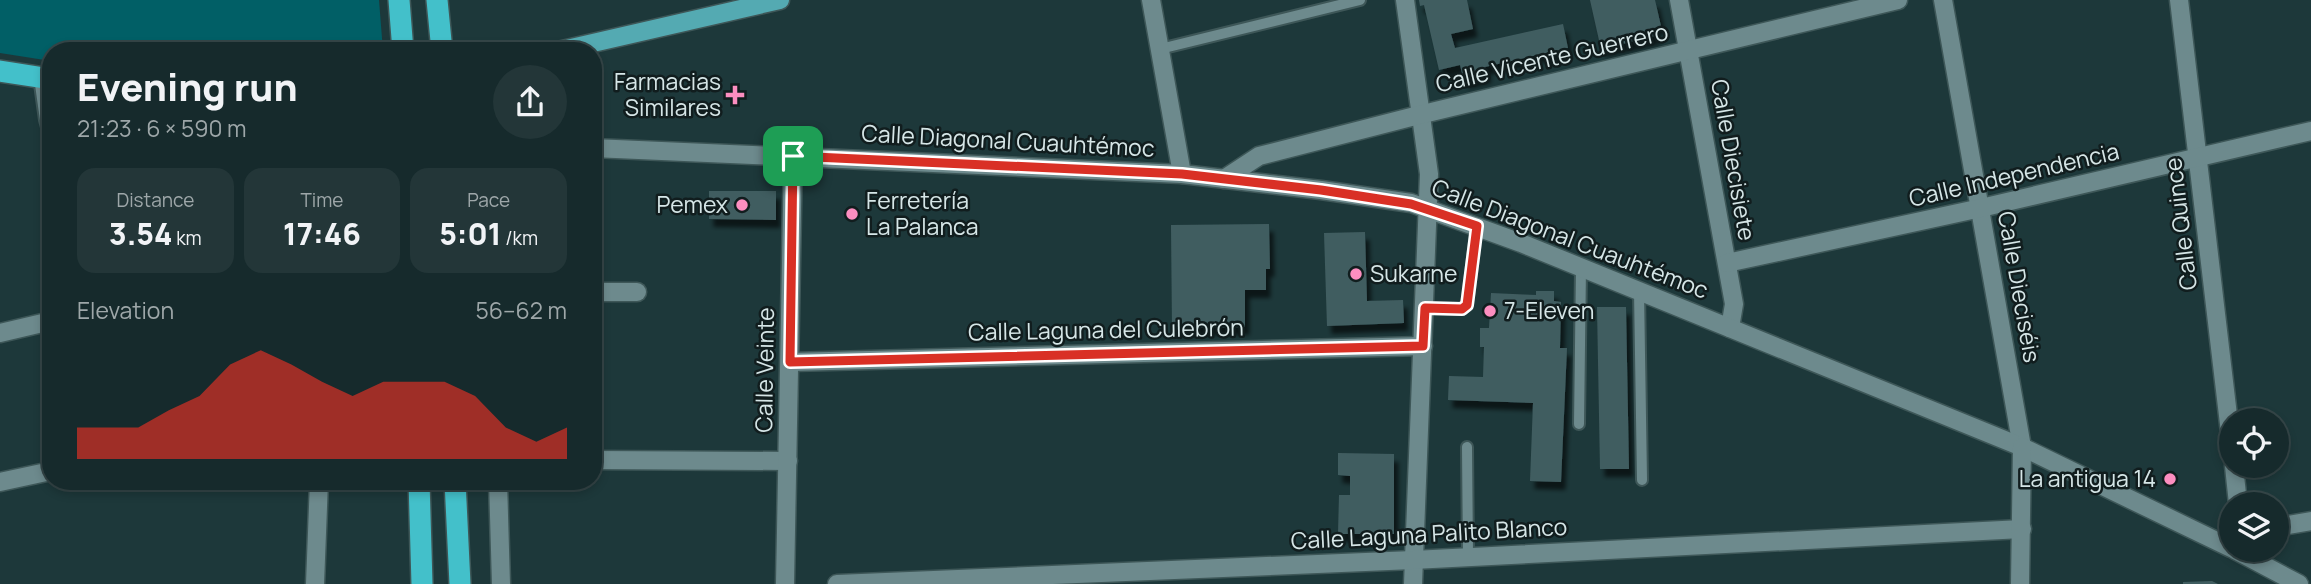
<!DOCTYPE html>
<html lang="en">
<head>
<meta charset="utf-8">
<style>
  body { margin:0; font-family:Manrope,sans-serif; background:#233638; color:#f1f3f6; height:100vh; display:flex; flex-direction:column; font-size:26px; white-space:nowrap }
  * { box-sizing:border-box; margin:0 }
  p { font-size:23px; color:#9ea7a9 }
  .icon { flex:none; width:38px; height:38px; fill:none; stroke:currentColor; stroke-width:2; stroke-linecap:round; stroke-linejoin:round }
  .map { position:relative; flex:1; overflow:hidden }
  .details { position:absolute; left:42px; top:42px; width:560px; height:448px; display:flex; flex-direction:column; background:#162a2c; border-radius:28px; box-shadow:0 4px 10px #0003,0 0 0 2px #354648 }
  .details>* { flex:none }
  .tools { position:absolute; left:2219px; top:408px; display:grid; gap:14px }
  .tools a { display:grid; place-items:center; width:70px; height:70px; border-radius:50%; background:#162a2c; box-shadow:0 4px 10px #0003,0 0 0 2px #354648; font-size:35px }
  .pin { position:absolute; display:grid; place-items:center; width:60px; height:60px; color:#fff; margin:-30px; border-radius:14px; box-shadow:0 4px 10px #0006 }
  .round { display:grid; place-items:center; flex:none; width:74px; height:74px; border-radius:37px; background:#233638 }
  .summary { display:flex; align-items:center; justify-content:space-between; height:119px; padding:0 35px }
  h1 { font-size:38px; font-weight:800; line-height:52px }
  .metrics { display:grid; grid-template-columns:repeat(3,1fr); gap:10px; height:119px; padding:7px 35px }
  .metrics div { display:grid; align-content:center; border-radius:18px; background:#233638; text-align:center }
  .metrics b { font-size:30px; font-weight:800 }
  .metrics small { font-size:19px; font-weight:400 }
  .metrics p { font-size:19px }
  .chart { height:196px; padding:14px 35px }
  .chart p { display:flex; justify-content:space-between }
  .chart svg { width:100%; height:126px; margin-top:7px; fill:#d93025; opacity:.7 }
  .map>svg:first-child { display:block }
  .green { fill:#015f66 }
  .building { fill:#415d60; filter:url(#shadow) }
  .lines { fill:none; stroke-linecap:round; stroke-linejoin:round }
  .lane-casing { stroke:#3e5758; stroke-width:14 }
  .street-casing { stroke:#3e5758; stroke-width:21 }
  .secondary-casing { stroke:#3e5758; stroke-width:21 }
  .primary-casing { stroke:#3e5758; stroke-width:21 }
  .highway-casing { stroke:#3e5758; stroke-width:24 }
  .lane { stroke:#6d8a8d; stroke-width:10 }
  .street { stroke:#6d8a8d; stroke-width:18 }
  .secondary { stroke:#6d8a8d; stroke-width:18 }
  .primary { stroke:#54aab2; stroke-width:18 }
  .highway { stroke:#43c0ca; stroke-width:21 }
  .route-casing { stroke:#fff; stroke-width:14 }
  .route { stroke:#d93025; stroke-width:9 }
  .poi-dot { fill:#fd8ec0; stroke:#111d1e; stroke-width:2.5 }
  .labels { text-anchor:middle; stroke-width:5; stroke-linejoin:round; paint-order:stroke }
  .street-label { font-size:23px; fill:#d6e6e7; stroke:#111d1e }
  .poi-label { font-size:23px; fill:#d6e6e7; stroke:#111d1e; text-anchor:end }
</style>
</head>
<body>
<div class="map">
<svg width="2311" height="584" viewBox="0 0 2311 584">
  <defs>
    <filter id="shadow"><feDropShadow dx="4.5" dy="8" stdDeviation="2" flood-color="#0009"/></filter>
  </defs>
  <rect width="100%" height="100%" fill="#1d383a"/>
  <polygon class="green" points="0,0 379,0 383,51 51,51 51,61 0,53"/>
  <g class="building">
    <polygon points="1419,0 1467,0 1473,29 1451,34 1455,48 1563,24 1568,48 1485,67 1487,75 1464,81 1460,65 1439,70 1424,5 1420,6"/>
    <polygon points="1590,0 1655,0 1661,26 1654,28 1656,36 1601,49"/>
    <polygon points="709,191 776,191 776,220 709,219"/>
    <polygon points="1269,224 1270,269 1266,269 1266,290 1245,290 1245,327 1172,328 1171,225"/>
    <polygon points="1365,232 1367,301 1403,300 1404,323 1327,326 1324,233"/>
    <polygon points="1536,291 1554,291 1554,301 1561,302 1560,348 1567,348 1561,482 1530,481 1533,403 1448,400 1449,376 1483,377 1484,347 1480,347 1480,328 1489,328 1491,293 1536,295"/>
    <polygon points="1597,307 1626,307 1629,469 1600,469"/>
    <polygon points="1338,453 1394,454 1394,534 1338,534 1339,495 1350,495 1350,476 1338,475"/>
    <polygon points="2212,581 2218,584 2183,584 2183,582"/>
  </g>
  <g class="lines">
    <defs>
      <g id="lane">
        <polyline points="1160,49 1360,0"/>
        <polyline points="39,77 45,120 51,142"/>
        <polyline points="1639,291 1642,480"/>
        <polyline points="1425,308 1462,309 1467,305 1477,226"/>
        <polyline points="1579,424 1581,267"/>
        <polyline points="1467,447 1468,556"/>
      </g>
      <g id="street">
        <polyline points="1151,0 1182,174"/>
        <polyline points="1405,0 1429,174 1413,584"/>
        <polyline points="1679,0 1734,304 1730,328"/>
        <polyline points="1943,0 2022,447"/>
        <polyline points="2179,0 2231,441"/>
        <polyline points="1224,179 1259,156 1419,115 1898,0"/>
        <polyline points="1727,263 1981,208 2311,131"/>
        <polyline points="593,292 637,292"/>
        <polyline points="0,333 51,321"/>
        <polyline points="790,362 1423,346"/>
        <polyline points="593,460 788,461"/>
        <polyline points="2234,466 2238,504"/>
        <polyline points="498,481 501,584"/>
        <polyline points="0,482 51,471"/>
        <polyline points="2277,527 2311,521"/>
        <polyline points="315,584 319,481"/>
        <polyline points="837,584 1413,560 2022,529"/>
      </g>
      <g id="secondary">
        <polyline points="593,148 1182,174 1321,190 1411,203 1521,243 2022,447 2231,548"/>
        <polyline points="2235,550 2299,584"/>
        <polyline points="785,584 793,156"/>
        <polyline points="2020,584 2022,447"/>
      </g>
      <polyline id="primary" points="558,51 780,0"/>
      <g id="highway">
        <polyline points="399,0 403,51"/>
        <polyline points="437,0 442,51"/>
        <polyline points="0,71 51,79"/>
        <polyline points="419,481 422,584"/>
        <polyline points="455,481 460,584"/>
      </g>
    </defs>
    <use href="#lane" class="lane-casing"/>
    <use href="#street" class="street-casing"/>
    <use href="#secondary" class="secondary-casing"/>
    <use href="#primary" class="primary-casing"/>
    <use href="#highway" class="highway-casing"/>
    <use href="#lane" class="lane"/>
    <use href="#street" class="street"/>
    <use href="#secondary" class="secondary"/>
    <use href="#primary" class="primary"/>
    <use href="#highway" class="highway"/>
  </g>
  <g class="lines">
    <defs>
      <polygon id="route" points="793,156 1182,174 1321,190 1411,204 1477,226 1467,305 1462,309 1425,308 1423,346 790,362"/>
    </defs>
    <use href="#route" class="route-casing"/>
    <use href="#route" class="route"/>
  </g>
  <g class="poi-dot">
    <path d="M731.5 84.5h7v7h7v7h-7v7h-7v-7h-7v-7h7z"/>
    <circle cx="742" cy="205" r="7"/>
    <circle cx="852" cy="214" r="7"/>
    <circle cx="1356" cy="274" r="7"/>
    <circle cx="1490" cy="311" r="7"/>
    <circle cx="2170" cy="479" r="7"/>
  </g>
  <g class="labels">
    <g class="street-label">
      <text transform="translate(1552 58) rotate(-13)" y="8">Calle Vicente Guerrero</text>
      <text transform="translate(1008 141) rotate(3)" y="8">Calle Diagonal Cuauhtémoc</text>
      <text transform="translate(1733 160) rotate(80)" y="8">Calle Diecisiete</text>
      <text transform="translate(2014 175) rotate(-13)" y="8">Calle Independencia</text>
      <text transform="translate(2181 224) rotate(-97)" y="8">Calle Quince</text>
      <text transform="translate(1570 239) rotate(21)" y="8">Calle Diagonal Cuauhtémoc</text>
      <text transform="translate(2019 287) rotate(80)" y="8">Calle Dieciséis</text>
      <text transform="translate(1106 330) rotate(-1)" y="8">Calle Laguna del Culebrón</text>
      <text transform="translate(765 370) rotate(-89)" y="8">Calle Veinte</text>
      <text transform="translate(1429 534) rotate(-3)" y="8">Calle Laguna Palito Blanco</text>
    </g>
    <g class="poi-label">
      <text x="721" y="90">Farmacias<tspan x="721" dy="26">Similares</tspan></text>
      <text x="866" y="209" text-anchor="start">Ferretería<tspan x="866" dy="26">La Palanca</tspan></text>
      <text x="728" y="213">Pemex</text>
      <text x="1370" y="282" text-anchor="start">Sukarne</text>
      <text x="1504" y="319" text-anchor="start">7-Eleven</text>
      <text x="2156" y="487">La antigua 14</text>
    </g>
  </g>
</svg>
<div class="tools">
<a><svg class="icon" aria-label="locate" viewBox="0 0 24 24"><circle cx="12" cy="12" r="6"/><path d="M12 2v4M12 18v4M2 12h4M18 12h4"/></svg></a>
<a><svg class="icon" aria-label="layers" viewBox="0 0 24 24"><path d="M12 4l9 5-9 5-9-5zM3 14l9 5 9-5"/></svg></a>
</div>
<div class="pin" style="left:793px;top:156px;background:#1e9e55"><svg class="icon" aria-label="arrive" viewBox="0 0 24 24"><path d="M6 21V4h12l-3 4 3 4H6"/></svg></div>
<section class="details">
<div class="summary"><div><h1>Evening run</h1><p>21:23 · 6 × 590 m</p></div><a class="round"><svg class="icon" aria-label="share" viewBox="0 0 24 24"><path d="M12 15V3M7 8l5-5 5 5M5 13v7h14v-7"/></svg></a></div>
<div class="metrics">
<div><p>Distance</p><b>3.54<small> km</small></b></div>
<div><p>Time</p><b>17:46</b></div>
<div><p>Pace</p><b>5:01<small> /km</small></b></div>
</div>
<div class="chart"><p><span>Elevation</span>56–62 m</p>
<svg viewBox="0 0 160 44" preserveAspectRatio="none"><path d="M0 44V33L10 33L20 33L30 27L40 22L50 11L60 6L70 11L80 17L90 22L100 17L110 17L120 17L130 22L140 33L150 38L160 33V44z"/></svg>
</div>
</section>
</div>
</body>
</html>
